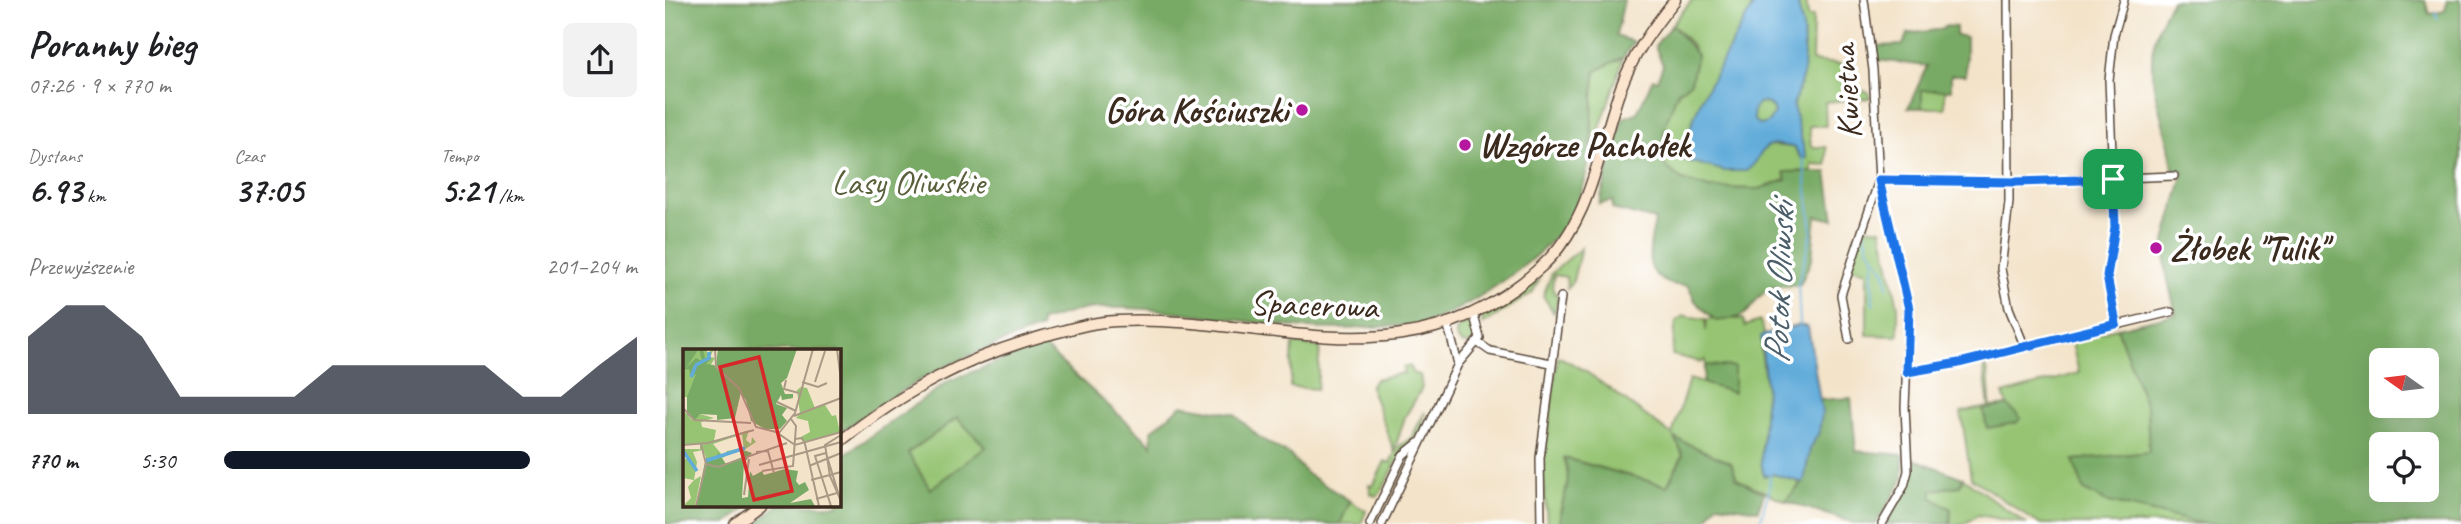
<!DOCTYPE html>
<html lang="pl">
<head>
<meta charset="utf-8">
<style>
  body { margin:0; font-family:Caveat,sans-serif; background:#f2f2f2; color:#202124; height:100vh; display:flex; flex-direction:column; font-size:26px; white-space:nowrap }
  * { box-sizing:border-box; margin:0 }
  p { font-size:23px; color:#757577 }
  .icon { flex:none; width:38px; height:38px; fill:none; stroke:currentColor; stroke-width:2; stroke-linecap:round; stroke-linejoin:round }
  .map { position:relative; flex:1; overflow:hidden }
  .sheet { display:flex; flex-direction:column; background:#fff; width:665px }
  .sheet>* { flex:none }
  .needle { width:46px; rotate:284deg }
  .controls { position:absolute; left:1704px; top:348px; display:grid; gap:14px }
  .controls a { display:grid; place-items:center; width:70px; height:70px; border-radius:10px; background:#fff; box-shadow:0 7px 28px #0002; font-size:35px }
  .pin { position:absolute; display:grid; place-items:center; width:60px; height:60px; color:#fff; margin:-30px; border-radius:14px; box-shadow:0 4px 10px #0006 }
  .round { display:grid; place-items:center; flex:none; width:74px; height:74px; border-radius:10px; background:#f2f2f2 }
  .head { display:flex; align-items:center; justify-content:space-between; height:119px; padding:0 28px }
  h1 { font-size:38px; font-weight:600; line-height:52px }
  .metrics { display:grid; grid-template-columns:repeat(3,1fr); gap:10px; height:119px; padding:7px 28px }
  .metrics div { display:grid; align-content:center }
  .metrics b { font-size:35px; font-weight:600 }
  .metrics small { font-size:19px; font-weight:400 }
  .metrics p { font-size:19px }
  .chart { height:196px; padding:14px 28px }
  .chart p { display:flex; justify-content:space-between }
  .chart svg { width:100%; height:126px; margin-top:7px; fill:#111827; opacity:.7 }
  ul { padding:0 28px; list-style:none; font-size:23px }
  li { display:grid; grid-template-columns:112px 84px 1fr; align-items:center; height:52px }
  li i { height:18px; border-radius:9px; background:#111827 }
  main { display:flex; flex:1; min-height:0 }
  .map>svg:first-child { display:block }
  .green { fill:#96c473; stroke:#687748; stroke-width:2 }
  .forest { fill:#78aa65; stroke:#5a6a42; stroke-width:2; fill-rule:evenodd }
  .water { fill:#62acda; stroke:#4e6b7c; stroke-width:2; fill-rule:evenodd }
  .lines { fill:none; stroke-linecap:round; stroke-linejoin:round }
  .stream { stroke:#62acda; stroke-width:2 }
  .minor-casing { stroke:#574638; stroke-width:10 }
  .secondary-casing { stroke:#574638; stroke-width:13 }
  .minor { stroke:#fff; stroke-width:7 }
  .secondary { stroke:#fce5cf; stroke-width:10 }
  .route-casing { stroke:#fff; stroke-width:14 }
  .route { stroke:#1a73e8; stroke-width:9 }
  .poi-dot { fill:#b5179e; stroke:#fff; stroke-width:2.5 }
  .labels { text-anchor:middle; stroke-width:7; stroke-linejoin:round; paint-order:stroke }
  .street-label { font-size:35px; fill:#3b2a1e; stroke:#fff }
  .poi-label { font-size:35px; font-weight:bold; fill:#3b2a1e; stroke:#fff; text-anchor:start }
  .park-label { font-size:35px; fill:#5b603c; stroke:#fff }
  .water-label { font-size:37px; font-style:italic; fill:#4b5e69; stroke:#fff }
  .inset-river { fill:none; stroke:#62acda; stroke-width:3.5 }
  .inset-road { fill:none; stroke:#a99985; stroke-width:2 }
  .view { fill:#d62828; fill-opacity:0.15; stroke:#d62828; stroke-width:3.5 }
  .inset-edge { fill:none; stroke:#3b2a1e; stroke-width:3.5 }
</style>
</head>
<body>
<main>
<section class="sheet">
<div class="head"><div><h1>Poranny bieg</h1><p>07:26 · 9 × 770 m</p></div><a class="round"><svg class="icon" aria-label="share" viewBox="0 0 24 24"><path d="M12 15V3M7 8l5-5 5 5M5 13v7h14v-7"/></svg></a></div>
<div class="metrics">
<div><p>Dystans</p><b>6.93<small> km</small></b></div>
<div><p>Czas</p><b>37:05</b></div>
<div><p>Tempo</p><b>5:21<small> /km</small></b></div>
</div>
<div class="chart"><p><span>Przewyższenie</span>201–204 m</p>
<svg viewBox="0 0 160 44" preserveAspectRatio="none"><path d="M0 44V17L10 6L20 6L30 17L40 38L50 38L60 38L70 38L80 27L90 27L100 27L110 27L120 27L130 38L140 38L150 27L160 17V44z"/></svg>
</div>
<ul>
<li><b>770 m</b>5:30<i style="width:74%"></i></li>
</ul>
</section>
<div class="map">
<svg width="1796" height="524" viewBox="0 0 1796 524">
  <rect width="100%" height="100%" fill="#fff"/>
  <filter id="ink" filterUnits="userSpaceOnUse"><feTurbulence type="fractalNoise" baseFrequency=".0143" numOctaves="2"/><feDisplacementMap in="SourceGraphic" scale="14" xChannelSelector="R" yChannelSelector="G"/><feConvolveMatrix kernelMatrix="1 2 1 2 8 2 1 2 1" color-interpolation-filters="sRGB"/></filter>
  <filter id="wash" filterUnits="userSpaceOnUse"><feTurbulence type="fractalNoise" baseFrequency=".00686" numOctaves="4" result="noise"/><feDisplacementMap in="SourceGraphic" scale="28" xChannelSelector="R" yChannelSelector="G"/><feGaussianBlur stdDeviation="1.57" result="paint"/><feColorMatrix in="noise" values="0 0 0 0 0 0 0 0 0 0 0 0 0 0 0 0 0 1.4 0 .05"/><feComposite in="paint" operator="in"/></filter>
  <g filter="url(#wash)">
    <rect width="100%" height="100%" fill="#f3e3c9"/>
    <g class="green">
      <path d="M 1027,0 L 1091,0 L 1037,98 L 1016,151 L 1021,160 C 1050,171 1078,157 1104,145 L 1128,147 L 1136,158 L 1140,158 L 1128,105 L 1136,81 L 1139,36 L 1132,0 L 1141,0 L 1143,17 L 1148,17 L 1147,61 L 1181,65 L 1187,86 L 1204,93 L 1205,98 L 1160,102 L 1161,126 L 1144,126 L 1146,147 L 1161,147 L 1162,165 L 1147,164 L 1147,171 L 1119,172 L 1121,180 L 1094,189 L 1044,188 L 1017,180 L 1000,166 C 993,140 1000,96 1026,82 C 1034,46 1031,50 1007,24 Z"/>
      <polygon points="958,57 955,68 928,149 926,101 931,71"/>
      <rect x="1257" y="90" width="23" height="18"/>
      <circle cx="1098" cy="114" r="11"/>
      <polygon points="1199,227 1216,229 1233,306 1233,336 1202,335 1202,271 1185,267"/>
      <polygon points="916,248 908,280 902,289 901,277 889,275 887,288 893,297 889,313 878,296 887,273"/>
      <polygon points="875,279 867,293 817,325 818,317"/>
      <polygon points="1019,316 1041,319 1041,331 1042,319 1078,319 1080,326 1095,321 1099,333 1096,350 1101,388 1097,468 1099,476 1108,474 1135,482 1130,493 1120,501 1072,479 1066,463 1011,439 1018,455 1002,486 900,458 905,477 895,511 895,524 882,524 878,470 893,356 919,370 1007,435 1024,379 1069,392 1069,367 1040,365 1040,360 1036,362 1007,355 1011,321"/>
      <circle cx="801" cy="334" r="10"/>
      <path d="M 1452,328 L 1482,409 L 1484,452 L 1408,460 L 1419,490 L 1440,501 L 1539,524 L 1374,524 L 1306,478 L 1296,412 L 1324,407 L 1318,361 C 1326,371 1323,393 1326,407 L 1342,405 L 1338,394 L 1414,373 L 1406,339 Z"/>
      <polygon points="628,344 655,347 652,389 625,387"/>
      <polygon points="745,366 747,373 755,375 757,388 740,417 729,451 705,386 711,379 739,373 738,368"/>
      <polygon points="760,412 756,432 737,452 716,492 711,496 706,494 704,485 708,486 720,461 725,463 733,447 746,438"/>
      <polygon points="292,418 322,447 265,489 243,453"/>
      <polygon points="1298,478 1362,524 1313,515 1299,524 1285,524 1286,509 1267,498 1267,490 1294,486"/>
      <polygon points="685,501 701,511 696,524 675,524"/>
    </g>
    <g class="forest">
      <path d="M 0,0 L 959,0 L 951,36 L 969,42 L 958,57 L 931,71 C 924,113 931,155 915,196 C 900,233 870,259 838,281 C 815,297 786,315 759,323 C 742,327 724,326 706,327 C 615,337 525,304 433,308 C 414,308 394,317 376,321 L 376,328 C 296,355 241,383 173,434 L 173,351 L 19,351 L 19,505 L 85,505 L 61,524 L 0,524 Z"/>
      <path d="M 1507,0 L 1760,0 L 1764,14 L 1780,11 L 1782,0 L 1796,0 L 1796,524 L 1539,524 L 1440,501 L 1419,490 L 1408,460 L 1484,452 L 1482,409 L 1452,328 L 1511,314 L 1501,272 L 1500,242 L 1519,171 L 1508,169 C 1499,102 1466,68 1507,0 ZM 1717,360 L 1762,360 L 1762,406 L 1717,406 ZM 1717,444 L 1762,444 L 1762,490 L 1717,490 Z"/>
      <path d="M 1007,24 L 1032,55 L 1026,82 L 1013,91 L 1001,123 L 997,145 L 1000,166 L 1017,180 L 1044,188 L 1094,189 L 1121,180 L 1119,172 L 1162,172 L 1169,220 L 1151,216 L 1147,258 L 1135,285 C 1126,287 1115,284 1107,288 C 1078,302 1097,318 1051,321 L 1030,301 L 1023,286 C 1017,284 1012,286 1006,284 C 974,274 986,243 990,220 L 947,209 L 948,201 L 934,204 L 958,118 L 972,113 L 988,79 L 992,80 L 998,65 L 990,46 Z"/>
      <polygon points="1279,26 1291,27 1291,35 1301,37 1301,75 1286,75 1286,90 1257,90 1257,108 1243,108 1262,66 1212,60 1211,46 1238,45 1242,34 1279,29"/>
      <path d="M 377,345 L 487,445 L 486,431 L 517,405 L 569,414 L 595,438 L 625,455 L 642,474 L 685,501 L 675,524 L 91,524 L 113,505 L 173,505 L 173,459 L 284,381 ZM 292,418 L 321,447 L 265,489 L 243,453 Z"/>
      <polygon points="1040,365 1069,367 1069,393 1038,383"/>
      <polygon points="1186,398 1191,451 1238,455 1238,479 1211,524 1192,524 1120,501 1139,481 1145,449 1154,432 1154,400"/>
      <polygon points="1342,405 1356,418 1351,423 1322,428 1318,410"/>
      <path d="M 1010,438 L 1066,463 L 1072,479 L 1099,493 L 1093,510 L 1052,504 L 1039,524 L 895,524 C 895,495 909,488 899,458 L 1002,486 L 1018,455 Z"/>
      <polygon points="1249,459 1298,478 1294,486 1267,490 1267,498 1286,509 1285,524 1221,524 1243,487"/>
    </g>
    <g class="water">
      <path d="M 1091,0 L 1132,0 L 1138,28 L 1139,52 L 1138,75 L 1128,105 L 1141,158 L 1136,158 L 1130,148 C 1089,136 1103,157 1081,171 L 1060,171 L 1020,160 L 1016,151 L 1037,98 ZM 1093,103 C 1102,101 1108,105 1109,114 L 1103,123 L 1096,125 L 1089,121 L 1088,111 Z"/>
      <polygon points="1134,325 1143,327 1157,413 1154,432 1145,449 1139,481 1135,482 1108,474 1099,476 1096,462 1101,388 1096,336"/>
    </g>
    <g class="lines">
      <g class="stream">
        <polyline points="1770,12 1773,19"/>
        <polyline points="1200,232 1203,248 1210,256 1207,277 1208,305"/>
        <polyline points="1210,256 1221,274 1223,287"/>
        <polyline points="1135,325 1133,284 1147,231 1138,158"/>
        <polyline points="1094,524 1104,491 1105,472"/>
      </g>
    </g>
  </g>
  <g filter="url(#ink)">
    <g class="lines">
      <defs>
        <g id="minor">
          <polyline points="1199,0 1208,70 1214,180 1244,309 1240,407 1243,471 1239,486 1217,524"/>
          <polyline points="1343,0 1344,202 1336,269 1344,308 1359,345"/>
          <polyline points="782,322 793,364"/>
          <polyline points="1451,324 1442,276 1450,227 1444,80 1449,35 1459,0"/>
          <polyline points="1184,339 1176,295 1214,180 1350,182 1509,176"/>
          <polyline points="812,342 825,351 886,363"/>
          <polyline points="1242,372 1294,363 1506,312"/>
          <polyline points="705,524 738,455 753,443"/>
          <polyline points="717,524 793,364 815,338 808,312"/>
          <polyline points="876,524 875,458 896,297"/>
        </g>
        <g id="secondary">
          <path d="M 173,443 C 239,391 297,359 378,336 C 402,330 426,322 451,321 C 602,313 743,390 877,266 C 927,220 933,151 955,90 C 967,56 988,27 1010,0"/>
          <polyline points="70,524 95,505"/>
        </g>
      </defs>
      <use href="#minor" class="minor-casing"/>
      <use href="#secondary" class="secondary-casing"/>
      <use href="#minor" class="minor"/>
      <use href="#secondary" class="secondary"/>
    </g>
  </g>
  <g class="lines" filter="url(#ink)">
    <defs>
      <polygon id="route" points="1448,179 1450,227 1442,276 1451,324 1294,363 1242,372 1244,309 1214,180 1350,182"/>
    </defs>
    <use href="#route" class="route-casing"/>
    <use href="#route" class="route"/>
  </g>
  <g class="poi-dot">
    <circle cx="637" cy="110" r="7"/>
    <circle cx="800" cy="145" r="7"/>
    <circle cx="1491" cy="248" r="7"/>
  </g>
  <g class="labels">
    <g class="street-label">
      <text transform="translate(1181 92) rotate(-94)" y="12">Kwietna</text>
      <text transform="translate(649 304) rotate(2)" y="12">Spacerowa</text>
    </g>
    <g class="poi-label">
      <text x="623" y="122" text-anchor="end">Góra Kościuszki</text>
      <text x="814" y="157">Wzgórze Pachołek</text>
      <text x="1505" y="260">Żłobek "Tulik"</text>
    </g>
    <g class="park-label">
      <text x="243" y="194">Lasy Oliwskie</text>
    </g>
    <g class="water-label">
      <text transform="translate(1113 283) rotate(-88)" y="13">Potok Oliwski</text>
    </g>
  </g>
  <g transform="translate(18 349)">
    <rect width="158" height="158" fill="#f3e3c9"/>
    <path d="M 0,0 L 24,0 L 24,4 L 31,0 L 27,8 L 32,9 L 8,48 L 1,48 L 0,60 ZM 118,38 L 124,39 L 132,59 L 142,56 L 149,67 L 153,66 L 157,83 L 122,93 L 116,89 L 127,83 L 125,72 L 113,69 L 117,65 L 114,41 ZM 0,61 L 9,71 L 17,65 L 31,69 L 18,73 L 19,78 L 33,81 L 31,92 L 66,81 L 63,91 L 68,95 L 69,88 L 73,93 L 61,101 L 59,85 L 30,95 L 40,107 L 44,102 L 59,99 L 39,109 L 35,104 L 33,111 L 23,108 L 20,101 L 10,103 L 14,113 L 11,131 L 18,127 L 12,157 L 0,157 L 8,149 L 5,138 L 11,131 L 0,129 L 0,111 L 6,109 L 0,100 L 17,100 L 17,95 L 0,95 Z" fill="#96c473"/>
    <path d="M 0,0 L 15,1 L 3,19 L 13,9 L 19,12 L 16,0 L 20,0 L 22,9 L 29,9 L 23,15 L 31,16 L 58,43 L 52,69 L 34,71 L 34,66 L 17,65 L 12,71 L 4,66 L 4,48 L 13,25 L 8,28 L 6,20 L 0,21 ZM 35,0 L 114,0 L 104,29 L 98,34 L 102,45 L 110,45 L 110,49 L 99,51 L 98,46 L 93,55 L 104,59 L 99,66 L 104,72 L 97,80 L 82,80 L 68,72 L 63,51 L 33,16 ZM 60,101 L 69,104 L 61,114 L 59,149 L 65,148 L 67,122 L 70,127 L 79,122 L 81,126 L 102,120 L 115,122 L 113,132 L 116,136 L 122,133 L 126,141 L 107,154 L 128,150 L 132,157 L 13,157 L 23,108 L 33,111 L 35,103 L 43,115 L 59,108 Z" fill="#78aa65"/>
    <path class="inset-river" d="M 8,28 L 13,16 L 26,9 L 26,3M 0,102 L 14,122M 22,112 L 62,99"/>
    <path class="inset-road" d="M 32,0 L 33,18 L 56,39 L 73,78 L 93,83 L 112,96 L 158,83M 154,0 L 158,31M 103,31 L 101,40 L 116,44M 119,33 L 135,38 L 144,34M 132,33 L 142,2M 94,53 L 113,62M 1,60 L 11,71 L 68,74M 111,67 L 158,49M 96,84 L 112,64 L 130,0M 158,86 L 142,96 L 147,127 L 158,152M 112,90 L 119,89 L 122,95 L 136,157M 0,96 L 25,94 L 71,81M 73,103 L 85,102 L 91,124M 143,104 L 132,107 L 148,157M 143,104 L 158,153M 23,115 L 35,118 L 104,94M 76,116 L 158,93M 126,117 L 158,104M 79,122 L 110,117 L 113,77 L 108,70M 128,131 L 158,123M 61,146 L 66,110M 133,150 L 154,144M 13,157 L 23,115 L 18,95"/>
    <path class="view" d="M 76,8 L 109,142 L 71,151 L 37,18 Z"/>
    <rect width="158" height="158" class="inset-edge"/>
  </g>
</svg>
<div class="controls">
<a><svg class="needle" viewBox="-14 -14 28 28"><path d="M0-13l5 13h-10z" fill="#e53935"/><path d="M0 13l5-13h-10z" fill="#757577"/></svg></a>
<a><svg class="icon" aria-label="locate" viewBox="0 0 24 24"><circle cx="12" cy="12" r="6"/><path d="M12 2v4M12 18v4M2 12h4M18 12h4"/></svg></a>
</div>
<div class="pin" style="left:1448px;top:179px;background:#1e9e55"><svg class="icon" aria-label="arrive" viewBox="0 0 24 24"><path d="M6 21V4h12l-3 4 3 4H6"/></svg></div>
</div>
</main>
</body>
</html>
